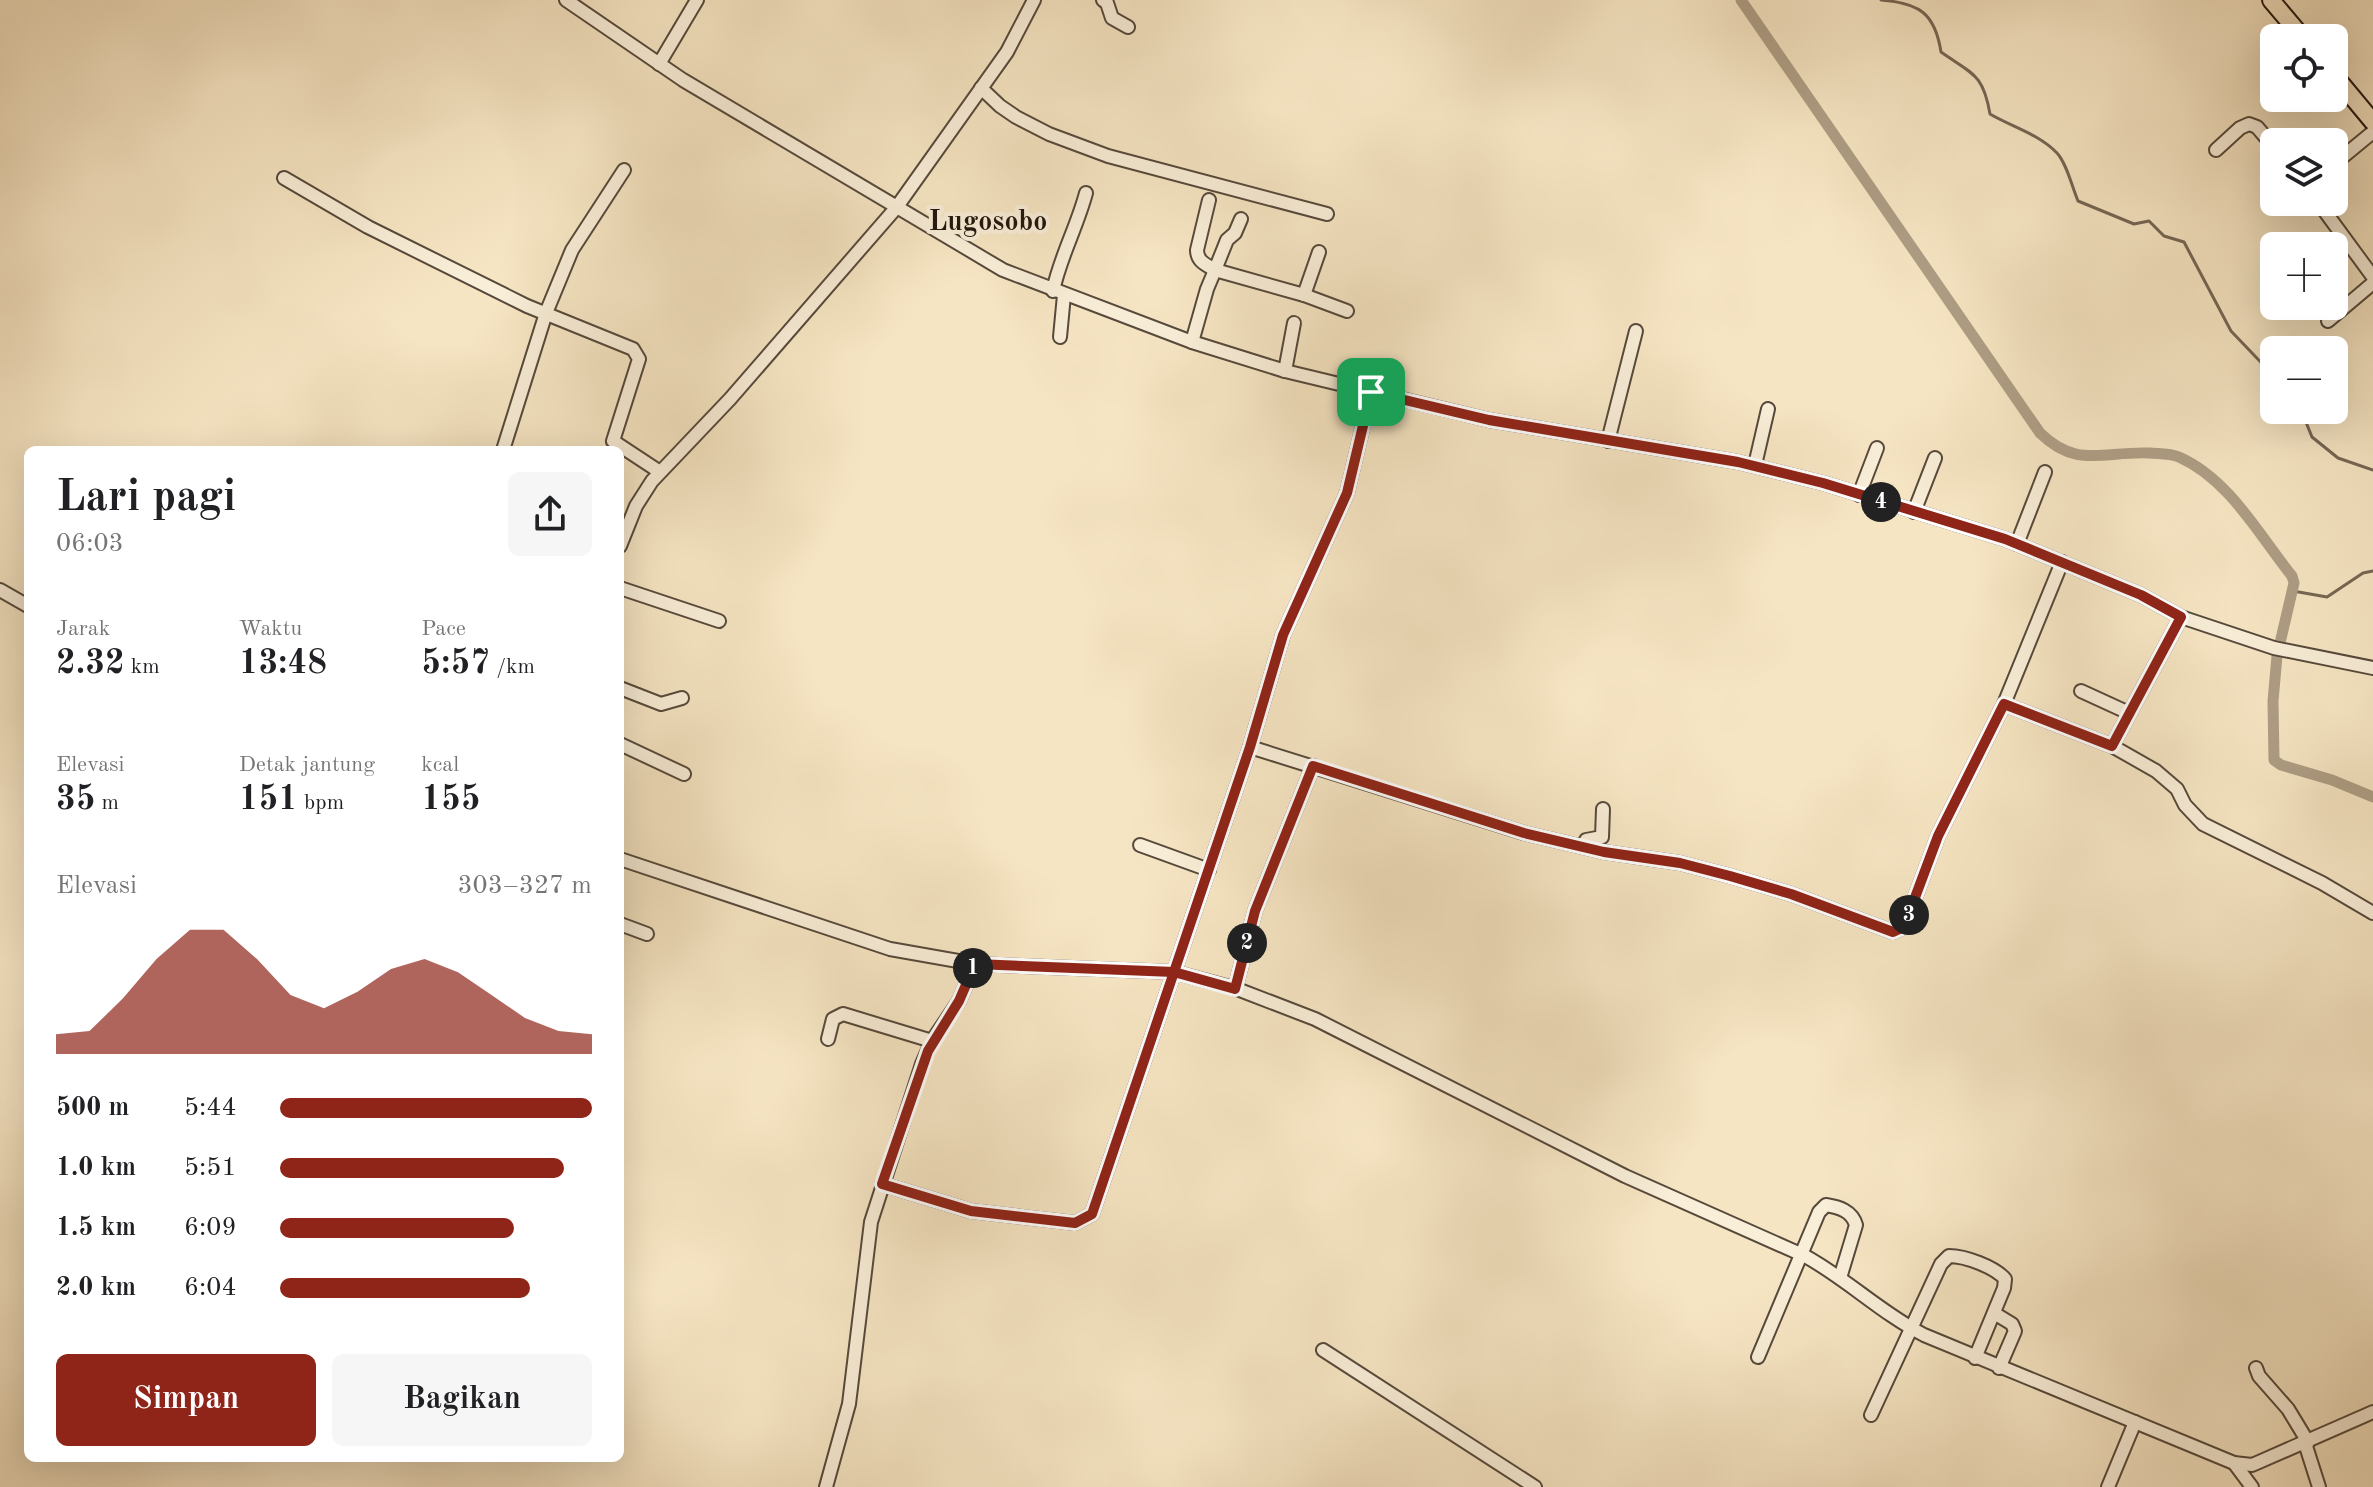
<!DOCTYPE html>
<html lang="id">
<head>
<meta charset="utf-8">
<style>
  body { margin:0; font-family:"Old Standard TT",serif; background:#f6f6f6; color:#202124; height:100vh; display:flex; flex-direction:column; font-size:30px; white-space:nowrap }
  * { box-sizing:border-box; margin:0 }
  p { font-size:26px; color:#757577 }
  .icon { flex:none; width:44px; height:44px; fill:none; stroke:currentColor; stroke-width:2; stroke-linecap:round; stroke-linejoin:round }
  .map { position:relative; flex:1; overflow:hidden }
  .drawer { position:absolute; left:24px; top:446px; width:600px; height:1016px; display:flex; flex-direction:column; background:#fff; border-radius:12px; box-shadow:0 8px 32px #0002 }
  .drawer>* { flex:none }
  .controls { position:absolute; left:2260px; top:24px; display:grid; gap:16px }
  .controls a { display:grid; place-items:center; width:88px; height:88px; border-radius:12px; background:#fff; box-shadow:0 8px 32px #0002; font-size:40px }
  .pin { position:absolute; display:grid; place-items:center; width:68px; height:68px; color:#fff; margin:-34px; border-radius:16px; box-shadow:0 4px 12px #0006 }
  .km { position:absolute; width:40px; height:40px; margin:-20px; border-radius:50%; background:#222; color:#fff; font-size:22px; line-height:40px; text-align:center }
  .round { display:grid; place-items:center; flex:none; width:84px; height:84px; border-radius:12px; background:#f6f6f6 }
  .overview { display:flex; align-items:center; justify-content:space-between; height:136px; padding:0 32px }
  h1 { font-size:44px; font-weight:700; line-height:60px }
  .figures { display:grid; grid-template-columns:repeat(3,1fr); gap:12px; height:136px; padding:8px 32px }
  .figures div { display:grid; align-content:center }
  .figures b { font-size:34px; font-weight:700 }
  .figures small { font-size:22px; font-weight:400 }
  .figures p { font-size:22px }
  .chart { height:224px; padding:16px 32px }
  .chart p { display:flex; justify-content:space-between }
  .chart svg { width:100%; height:144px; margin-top:8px; fill:#8f2418; opacity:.7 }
  .cta { display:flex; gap:16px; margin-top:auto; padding:16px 32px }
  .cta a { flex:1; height:92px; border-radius:12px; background:#8f2418; color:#fff; font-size:32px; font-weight:700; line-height:92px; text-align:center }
  .cta a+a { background:#f6f6f6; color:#202124 }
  ul { padding:0 32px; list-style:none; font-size:26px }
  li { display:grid; grid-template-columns:128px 96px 1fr; align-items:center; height:60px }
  li i { height:20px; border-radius:10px; background:#8f2418 }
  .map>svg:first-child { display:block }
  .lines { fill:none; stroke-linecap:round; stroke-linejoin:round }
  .stream { stroke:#766755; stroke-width:3 }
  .canal { stroke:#ae9e85; stroke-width:11 }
  .minor-casing { stroke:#56493b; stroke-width:16 }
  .major-casing { stroke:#21150e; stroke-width:20 }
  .minor { stroke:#f9eed8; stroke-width:12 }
  .major { stroke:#f6e5c3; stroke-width:16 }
  .route-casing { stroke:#fff; stroke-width:16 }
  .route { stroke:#8f2418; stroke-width:10 }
  .labels { text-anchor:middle; stroke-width:8; stroke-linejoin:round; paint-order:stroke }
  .quarter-label { font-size:28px; font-weight:bold; fill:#21150e; stroke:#f9eed8 }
</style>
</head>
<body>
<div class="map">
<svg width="2373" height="1487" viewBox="0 0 2373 1487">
  <rect width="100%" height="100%" fill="#f6e5c3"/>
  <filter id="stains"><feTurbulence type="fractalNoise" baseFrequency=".0025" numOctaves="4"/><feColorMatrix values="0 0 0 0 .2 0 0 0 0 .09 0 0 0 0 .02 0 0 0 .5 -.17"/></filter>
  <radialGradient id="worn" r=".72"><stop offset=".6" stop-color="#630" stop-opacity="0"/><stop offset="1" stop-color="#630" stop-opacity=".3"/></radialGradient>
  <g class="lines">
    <g class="stream">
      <path d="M 1881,0 C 1919,3 1935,13 1941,52 C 1972,74 1983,73 1990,114 C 2012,127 2039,134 2057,153 C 2067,164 2072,187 2078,201 L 2134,224 L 2149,221 L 2164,236 L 2184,242 L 2231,331 L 2274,376"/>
      <polyline points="2301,410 2312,437 2338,458 2373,470"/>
      <polyline points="2293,591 2327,597 2363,573 2373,571"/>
    </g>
    <path class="canal" d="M 1741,0 L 2040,433 C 2077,469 2103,451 2149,453 C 2159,454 2169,453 2179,457 C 2229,479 2259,535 2292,576 L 2294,583 L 2277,656 L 2273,701 L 2274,760 L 2281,765 L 2332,780 L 2373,797"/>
    <defs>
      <g id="minor">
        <polyline points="566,0 683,80 1003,270 1192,342 1285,371 1489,420 1738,462 1823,483 2005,539 2141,595 2181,617 2274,648 2373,668"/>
        <polyline points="1103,0 1107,3 1112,18 1128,27"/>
        <polyline points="659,64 697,0"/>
        <polyline points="981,88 1000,106 1016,117 1049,134 1108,156 1327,214"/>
        <polyline points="2216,150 2240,128 2249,124 2257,127 2274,147"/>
        <polyline points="2334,164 2373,132"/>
        <polyline points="284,178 368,227 527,306 633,349 639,359 613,441 660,472"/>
        <path d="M 1209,200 L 1197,250 C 1197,262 1207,265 1215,270 L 1227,240 L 1235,233 L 1241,219"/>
        <polyline points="2318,202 2373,277"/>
        <path d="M 1053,291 C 1060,257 1077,227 1086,193"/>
        <polyline points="1304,295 1319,252"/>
        <polyline points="2328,321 2373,283"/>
        <polyline points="1060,337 1064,295"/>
        <polyline points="1192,342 1207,289 1215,270 1304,295 1347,311"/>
        <polyline points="1285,371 1294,323"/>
        <polyline points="1608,441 1636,331"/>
        <polyline points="503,450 546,313 572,250 624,170"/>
        <polyline points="1755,465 1768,409"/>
        <polyline points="1859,495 1877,448"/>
        <polyline points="1914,512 1935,458"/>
        <polyline points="2017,544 2045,472"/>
        <polyline points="620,546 636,506 652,481 730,399 896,208 1007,52 1034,0"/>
        <polyline points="620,588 719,621"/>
        <polyline points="0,590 28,606"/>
        <polyline points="620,688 661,704 682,698"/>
        <polyline points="2081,691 2129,713"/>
        <polyline points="2004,704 2112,746 2156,771 2177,789 2185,805 2203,824 2322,883 2373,913"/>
        <polyline points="620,744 684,774"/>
        <polyline points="2112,746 2181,617"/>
        <polyline points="1250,747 1524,833 1604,852 1680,863 1730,876 1791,894 1893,932 1904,927 1938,836 2004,704 2062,562"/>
        <polyline points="1140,845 1209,870"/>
        <polyline points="1583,847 1586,840 1602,837 1603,809"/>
        <polyline points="620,859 890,949 975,964"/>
        <polyline points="620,924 647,934"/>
        <polyline points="1235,989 1255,911 1313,766"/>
        <polyline points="828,1039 833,1019 843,1014 932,1041"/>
        <path d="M 882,1184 L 971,1211 L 1075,1223 L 1092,1214 L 1174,972 L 1237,989 L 1315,1019 L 1625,1176 L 1805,1256 C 1847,1279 1881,1313 1924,1335 L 2234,1463 L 2252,1465 L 2259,1462 L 2373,1412"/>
        <polyline points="1994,1313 2012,1324 2015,1331 1999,1368"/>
        <polyline points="1323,1350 1535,1487"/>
        <path d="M 1758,1357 L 1819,1212 L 1826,1205 C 1839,1207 1852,1211 1856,1225 L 1840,1278"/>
        <polyline points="2256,1368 2259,1376 2288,1409 2308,1442"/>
        <path d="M 1871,1415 L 1941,1264 L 1949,1256 C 1965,1256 1995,1267 2005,1279 L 2004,1288 L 1975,1358"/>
        <polyline points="2305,1443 2319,1487"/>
        <polyline points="2234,1463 2252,1487"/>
        <polyline points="826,1487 849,1404 871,1222 922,1064 932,1041 959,1001 975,964 1174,972 1250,747 1283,635 1347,493 1371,392"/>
        <polyline points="2108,1487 2135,1422"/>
      </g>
      <g id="major">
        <polyline points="2271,0 2303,38"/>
        <polyline points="2334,75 2373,122"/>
      </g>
    </defs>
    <use href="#minor" class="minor-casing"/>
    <use href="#major" class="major-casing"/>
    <use href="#minor" class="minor"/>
    <use href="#major" class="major"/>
  </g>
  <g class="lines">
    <defs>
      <polyline id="route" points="1371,392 1347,493 1283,635 1250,747 1174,972 975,964 959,1001 928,1051 882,1184 971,1211 1075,1223 1092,1214 1174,972 1235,989 1255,911 1313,766 1524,833 1604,852 1680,863 1730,876 1791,894 1893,932 1904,927 1938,836 2004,704 2112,746 2181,617 2141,595 2005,539 1823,483 1738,462 1489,420 1371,392"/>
    </defs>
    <use href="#route" class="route-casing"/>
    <use href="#route" class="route"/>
  </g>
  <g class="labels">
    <g class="quarter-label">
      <text x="988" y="230">Lugosobo</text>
    </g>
  </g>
  <rect width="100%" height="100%" filter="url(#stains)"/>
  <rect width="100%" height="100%" fill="url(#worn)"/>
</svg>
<div class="controls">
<a><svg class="icon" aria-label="locate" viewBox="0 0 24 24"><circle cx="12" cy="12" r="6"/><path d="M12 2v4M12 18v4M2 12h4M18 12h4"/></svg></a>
<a><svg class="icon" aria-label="layers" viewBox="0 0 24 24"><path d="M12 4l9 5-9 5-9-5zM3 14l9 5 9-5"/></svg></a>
<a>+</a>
<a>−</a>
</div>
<div class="pin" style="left:1371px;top:392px;background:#1e9e55"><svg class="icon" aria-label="arrive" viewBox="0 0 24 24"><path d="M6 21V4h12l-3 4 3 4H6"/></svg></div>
<b class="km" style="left:973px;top:968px">1</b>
<b class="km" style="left:1247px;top:943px">2</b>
<b class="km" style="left:1909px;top:915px">3</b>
<b class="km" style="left:1881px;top:502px">4</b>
<section class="drawer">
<div class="overview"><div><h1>Lari pagi</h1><p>06:03</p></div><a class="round"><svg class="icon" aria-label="share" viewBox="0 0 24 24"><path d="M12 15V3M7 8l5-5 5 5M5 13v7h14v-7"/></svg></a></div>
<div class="figures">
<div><p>Jarak</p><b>2.32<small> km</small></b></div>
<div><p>Waktu</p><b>13:48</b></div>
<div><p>Pace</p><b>5:57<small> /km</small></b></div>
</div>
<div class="figures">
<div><p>Elevasi</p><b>35<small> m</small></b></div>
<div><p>Detak jantung</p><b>151<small> bpm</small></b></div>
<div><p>kcal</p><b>155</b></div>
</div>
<div class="chart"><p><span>Elevasi</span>303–327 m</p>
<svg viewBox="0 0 160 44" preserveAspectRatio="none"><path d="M0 44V38L10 37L20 27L30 15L40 6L50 6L60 15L70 26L80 30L90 25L100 18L110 15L120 19L130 26L140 33L150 37L160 38V44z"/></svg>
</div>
<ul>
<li><b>500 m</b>5:44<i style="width:100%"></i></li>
<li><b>1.0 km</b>5:51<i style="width:91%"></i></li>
<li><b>1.5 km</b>6:09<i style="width:75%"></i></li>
<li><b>2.0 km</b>6:04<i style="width:80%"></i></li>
</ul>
<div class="cta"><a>Simpan</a><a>Bagikan</a></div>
</section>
</div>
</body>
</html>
